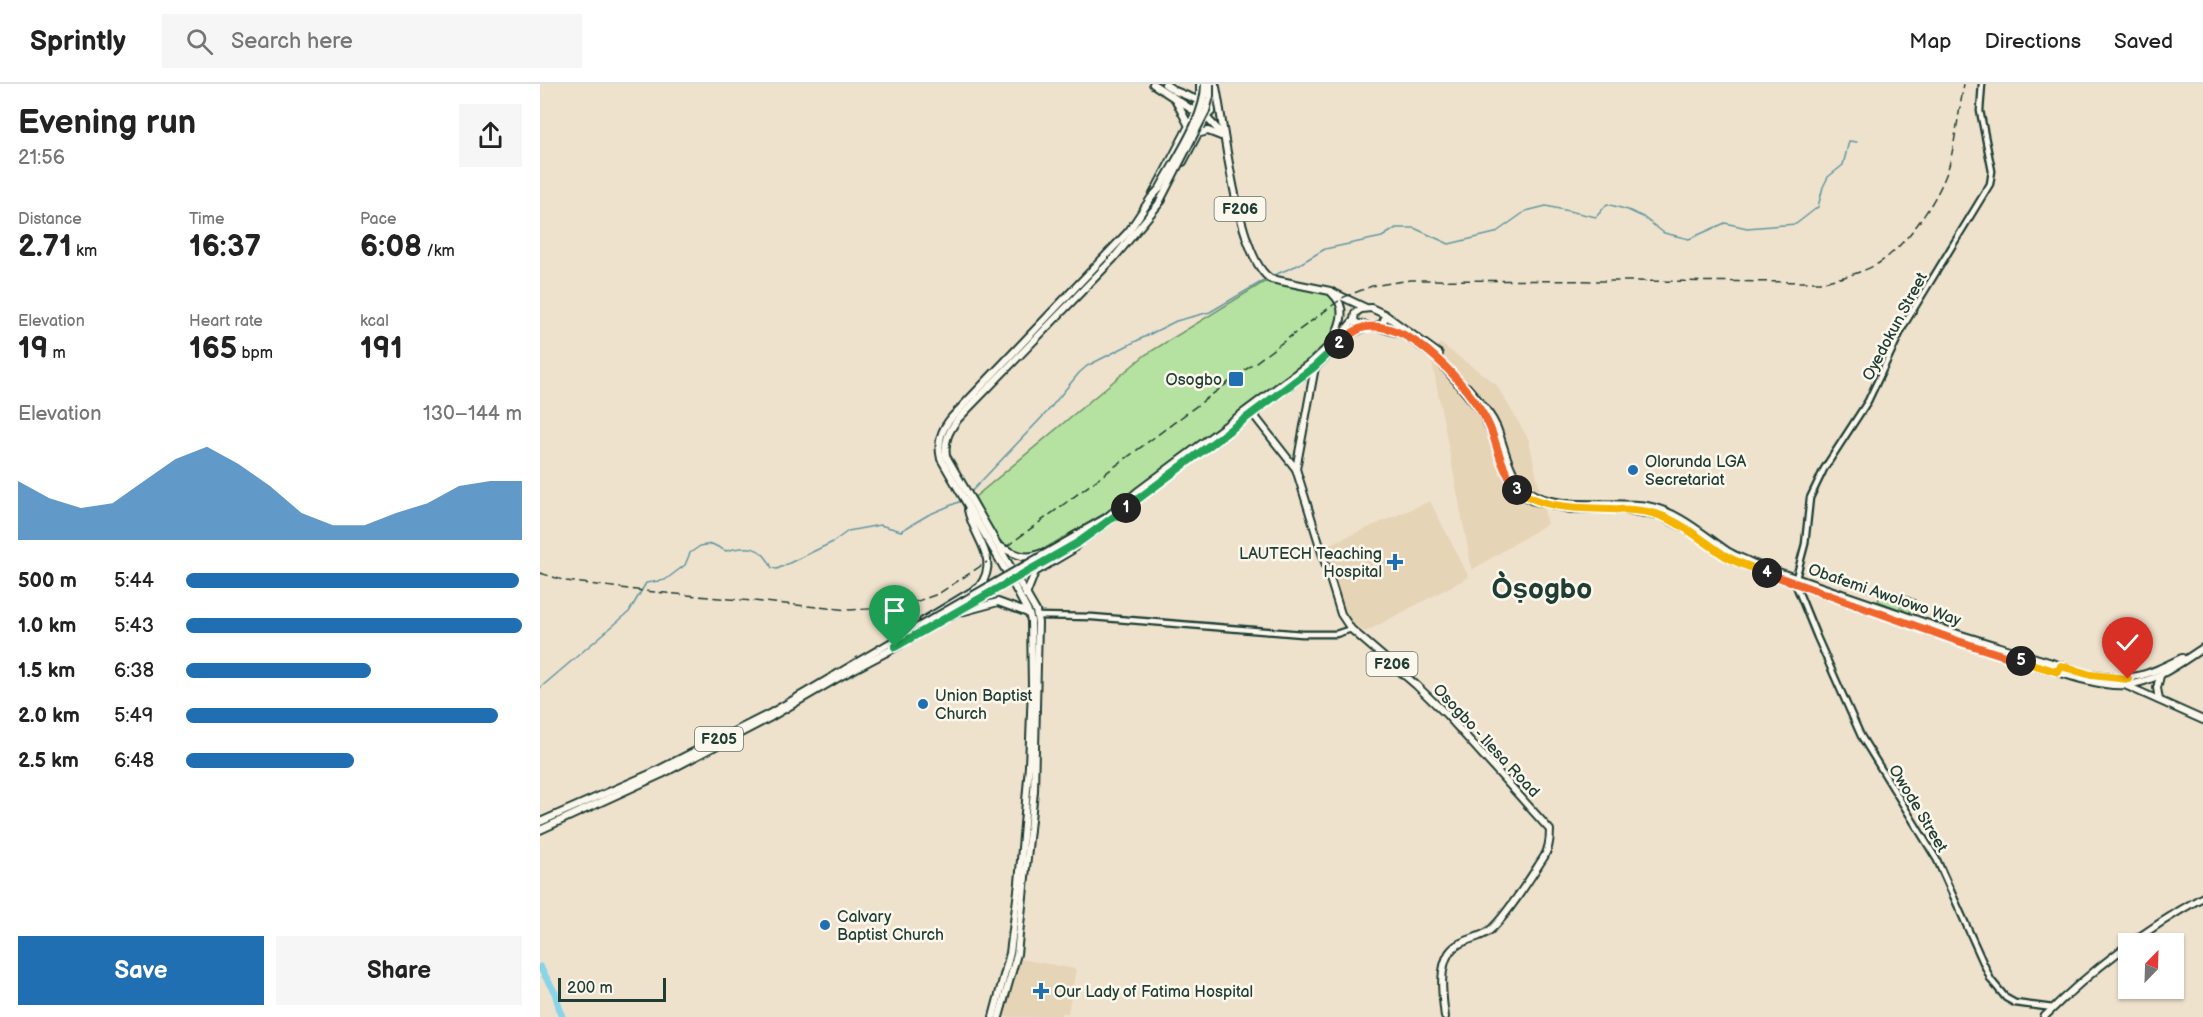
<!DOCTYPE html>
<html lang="en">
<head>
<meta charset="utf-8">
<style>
  body { margin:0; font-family:"Balsamiq Sans",sans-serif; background:#f6f6f6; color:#222; height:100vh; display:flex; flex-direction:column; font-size:22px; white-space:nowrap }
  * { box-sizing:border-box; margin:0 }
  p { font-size:20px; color:#767676 }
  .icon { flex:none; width:33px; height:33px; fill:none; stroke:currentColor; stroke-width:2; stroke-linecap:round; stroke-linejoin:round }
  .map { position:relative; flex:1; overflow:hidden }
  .side { display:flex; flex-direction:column; background:#fff; width:540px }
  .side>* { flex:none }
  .needle { width:39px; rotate:23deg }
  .controls { position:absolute; left:1578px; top:849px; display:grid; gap:12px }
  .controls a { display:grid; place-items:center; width:66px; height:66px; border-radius:0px; background:#fff; box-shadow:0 2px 4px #0004; font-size:30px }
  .scale { position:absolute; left:18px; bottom:15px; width:108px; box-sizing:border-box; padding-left:6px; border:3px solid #1f3d34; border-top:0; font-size:16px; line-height:21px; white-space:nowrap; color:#1f3d34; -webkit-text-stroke:4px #fbf7ec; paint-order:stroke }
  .pin { position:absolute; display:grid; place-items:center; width:51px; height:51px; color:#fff; margin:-62px -26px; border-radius:50% 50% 50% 0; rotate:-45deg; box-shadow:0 0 6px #0007 }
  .pin .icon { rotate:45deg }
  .km { position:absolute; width:30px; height:30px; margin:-15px; border-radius:50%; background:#222; color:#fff; font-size:16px; line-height:30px; text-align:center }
  .round { display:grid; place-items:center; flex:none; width:63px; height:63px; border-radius:0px; background:#f6f6f6 }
  .summary { display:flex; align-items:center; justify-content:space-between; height:102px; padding:0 18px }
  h1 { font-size:33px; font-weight:700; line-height:45px }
  .metrics { display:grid; grid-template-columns:repeat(3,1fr); gap:9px; height:102px; padding:6px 18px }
  .metrics div { display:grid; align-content:center }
  .metrics b { font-size:30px; font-weight:700 }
  .metrics small { font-size:16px; font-weight:400 }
  .metrics p { font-size:16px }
  .chart { height:168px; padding:12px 18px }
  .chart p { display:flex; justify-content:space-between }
  .chart svg { width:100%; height:108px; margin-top:6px; fill:#1f6fb2; opacity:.7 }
  .action { display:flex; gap:12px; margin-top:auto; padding:12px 18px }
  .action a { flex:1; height:69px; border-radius:0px; background:#1f6fb2; color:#fff; font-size:24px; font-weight:700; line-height:69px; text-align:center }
  .action a+a { background:#f6f6f6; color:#222 }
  ul { padding:0 18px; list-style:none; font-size:20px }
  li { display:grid; grid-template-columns:96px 72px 1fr; align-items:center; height:45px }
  li i { height:15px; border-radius:8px; background:#1f6fb2 }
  header { display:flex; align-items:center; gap:36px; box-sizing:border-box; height:84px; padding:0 30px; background:#fff; border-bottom:2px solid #e0e0e0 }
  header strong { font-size:28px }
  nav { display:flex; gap:33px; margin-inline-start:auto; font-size:21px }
  .search { width:420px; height:54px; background:#f6f6f6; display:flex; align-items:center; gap:15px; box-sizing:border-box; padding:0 21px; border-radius:0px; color:#767676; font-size:22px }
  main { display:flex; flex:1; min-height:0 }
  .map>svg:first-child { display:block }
  .built { fill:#e6d4b7 }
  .cemetery { fill:url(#cemetery-stones); stroke:#6a906a; stroke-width:1.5 }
  .park { fill:#b5e2a0; stroke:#6a906a; stroke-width:1.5 }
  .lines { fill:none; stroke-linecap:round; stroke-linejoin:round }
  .stream { stroke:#5f98a1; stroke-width:1.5 }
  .river { stroke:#89d4e9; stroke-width:7 }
  .minor-casing { stroke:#1f3d34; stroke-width:9 }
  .major-casing { stroke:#1f3d34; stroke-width:10 }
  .minor { stroke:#fbf7ec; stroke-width:4.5 }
  .major { stroke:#fbf7ec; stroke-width:6 }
  .rail { stroke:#1f3d34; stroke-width:1.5; stroke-dasharray:9 4.5; stroke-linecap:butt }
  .major-bridge-casing { stroke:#1f3d34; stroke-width:10; stroke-linecap:butt }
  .major-bridge { stroke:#fbf7ec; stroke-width:6 }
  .split-1-casing { stroke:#fff; stroke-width:12 }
  .split-2-casing { stroke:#fff; stroke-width:12 }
  .split-3-casing { stroke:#fff; stroke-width:12 }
  .split-4-casing { stroke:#fff; stroke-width:12 }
  .split-5-casing { stroke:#fff; stroke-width:12 }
  .split-6-casing { stroke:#fff; stroke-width:12 }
  .split-1 { stroke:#22a559; stroke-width:8 }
  .split-2 { stroke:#22a559; stroke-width:8 }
  .split-3 { stroke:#f0652b; stroke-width:8 }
  .split-4 { stroke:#f5b400; stroke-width:8 }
  .split-5 { stroke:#f0652b; stroke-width:8 }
  .split-6 { stroke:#f5b400; stroke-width:8 }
  .poi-dot { fill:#1f6fb2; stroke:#fbf7ec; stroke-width:2 }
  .labels { text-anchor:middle; stroke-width:5; stroke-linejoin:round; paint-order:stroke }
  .shield { fill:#fbf7ec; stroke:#61756b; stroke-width:1.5 }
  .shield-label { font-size:15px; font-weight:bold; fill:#1f3d34 }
  .street-label { font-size:16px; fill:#1f3d34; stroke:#fbf7ec }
  .poi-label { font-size:16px; fill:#1f3d34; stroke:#fbf7ec; text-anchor:start }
  .town-label { font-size:28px; font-weight:bold; fill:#1f3d34; stroke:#fbf7ec }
</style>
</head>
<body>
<header>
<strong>Sprintly</strong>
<div class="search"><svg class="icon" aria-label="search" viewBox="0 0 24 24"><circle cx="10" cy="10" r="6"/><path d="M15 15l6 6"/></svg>Search here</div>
<nav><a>Map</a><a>Directions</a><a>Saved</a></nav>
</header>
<main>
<section class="side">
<div class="summary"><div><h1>Evening run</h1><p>21:56</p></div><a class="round"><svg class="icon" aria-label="share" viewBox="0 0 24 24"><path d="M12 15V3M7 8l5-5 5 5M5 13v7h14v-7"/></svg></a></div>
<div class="metrics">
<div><p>Distance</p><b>2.71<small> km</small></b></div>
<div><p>Time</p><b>16:37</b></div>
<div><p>Pace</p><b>6:08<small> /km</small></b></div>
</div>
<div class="metrics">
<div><p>Elevation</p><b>19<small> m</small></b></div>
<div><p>Heart rate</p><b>165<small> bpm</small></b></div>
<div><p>kcal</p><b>191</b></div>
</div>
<div class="chart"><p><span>Elevation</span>130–144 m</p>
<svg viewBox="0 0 160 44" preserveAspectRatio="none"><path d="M0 44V20L10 27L20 31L30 29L40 20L50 11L60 6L70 13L80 22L90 33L100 38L110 38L120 33L130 29L140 22L150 20L160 20V44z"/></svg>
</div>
<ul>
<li><b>500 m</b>5:44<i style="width:99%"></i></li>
<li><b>1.0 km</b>5:43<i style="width:100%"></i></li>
<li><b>1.5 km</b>6:38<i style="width:55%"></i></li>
<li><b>2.0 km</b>5:49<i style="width:93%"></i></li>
<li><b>2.5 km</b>6:48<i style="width:50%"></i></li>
</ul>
<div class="action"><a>Save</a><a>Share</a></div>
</section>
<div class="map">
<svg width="1663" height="933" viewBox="0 0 1663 933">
  <defs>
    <pattern id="cemetery-stones" width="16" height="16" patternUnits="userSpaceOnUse" patternTransform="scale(1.5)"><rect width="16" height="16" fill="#b5e2a0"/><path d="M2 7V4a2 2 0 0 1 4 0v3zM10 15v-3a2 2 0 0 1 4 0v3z" fill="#9bc38a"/></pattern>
  </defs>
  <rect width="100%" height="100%" fill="#efe2cd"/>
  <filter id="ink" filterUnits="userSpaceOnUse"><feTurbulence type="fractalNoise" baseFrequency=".0167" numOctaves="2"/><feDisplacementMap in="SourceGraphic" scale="12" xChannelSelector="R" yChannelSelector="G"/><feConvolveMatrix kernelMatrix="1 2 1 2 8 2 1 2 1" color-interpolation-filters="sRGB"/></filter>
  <g filter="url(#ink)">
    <g class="built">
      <polygon points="900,259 956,300 989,356 1007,440 932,486 891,273"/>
      <polygon points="890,417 929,493 825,548 815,541 805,531 783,463"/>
      <polygon points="481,875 536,885 528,929 521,929 521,933 462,933 477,877"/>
    </g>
    <polygon class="cemetery" points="1343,503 1375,516 1369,529 1338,517"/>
    <path class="park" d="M 724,198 L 798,210 L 803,220 L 800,241 L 790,261 L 577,422 L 497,469 C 458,473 450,441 435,413 L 605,271 Z"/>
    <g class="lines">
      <g class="stream">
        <polyline points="732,192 758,181 785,165 842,153 856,144 874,144 909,160 955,149 986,127 1006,122 1056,133 1067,120 1088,126 1103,133 1124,149 1149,155 1185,139 1207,144 1256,140 1278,123 1283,103 1288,93 1303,81 1309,57 1317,58"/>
        <polyline points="429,410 507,328 539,289 547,282 636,237 670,228 728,194"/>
        <path d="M 0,604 L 89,528 L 106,499 L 125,496 L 145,481 L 150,469 L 160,462 L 172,460 L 186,467 C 208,461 222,461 232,484 L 237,485 L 293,458 L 308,447 L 340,441 L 361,447 L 388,431 L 421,417"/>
      </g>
      <polyline class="river" points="0,883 15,909 22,933"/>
      <defs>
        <g id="minor">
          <polyline points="1256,494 1265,460 1270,414 1284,385 1328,317 1364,241 1450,100 1452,87 1440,27 1442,0"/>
          <polyline points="1255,499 1277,553 1321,652 1397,776 1451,896 1466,914 1475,919 1513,924"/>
          <polyline points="497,532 552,533 762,550 796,550 811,545"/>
        </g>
        <g id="major">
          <polyline points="613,0 657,29"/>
          <polyline points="625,0 635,7 660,17 663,16"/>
          <path d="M 676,3 C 684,42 698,176 731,195 L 790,207 L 826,224"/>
          <polyline points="635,15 649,42"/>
          <polyline points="666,33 683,51"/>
          <polyline points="657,50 668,47 681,52"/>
          <polyline points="643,78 667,32 672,27 671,20 675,0"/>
          <path d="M 792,209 C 808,224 801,239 793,257"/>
          <polygon points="831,224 844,230 845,234 842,240 833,243 816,239 814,236 815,229 821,225"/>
          <polyline points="844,230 899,270"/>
          <path d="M 838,243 L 865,251 L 897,274 L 941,327 L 954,353 L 965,385 L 978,407 L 991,416 L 1031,425 L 1072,424 L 1119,431 L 1149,446 L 1193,476 L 1212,484 C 1301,514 1390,547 1480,576 C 1505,584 1560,604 1586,601 C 1616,598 1638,580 1663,564"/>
          <path d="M 775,283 L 756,385 L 801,530 L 811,545 L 876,601 L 906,630 L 1010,746 C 1010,755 1009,765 1004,773 C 992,791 965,835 949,847 C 937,856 918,855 909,869 C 898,887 903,914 905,933"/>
          <path d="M 927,303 C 938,316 950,328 957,344 C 966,367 968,392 990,408 C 1015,428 1075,416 1107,422 C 1139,428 1162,450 1187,467 C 1195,472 1204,475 1212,479 L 1418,550 L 1551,591 C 1593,598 1605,592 1642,574"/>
          <polyline points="709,325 756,385"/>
          <polyline points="663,364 775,283 811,250 826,243"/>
          <polyline points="532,453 566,434 597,408 773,277 803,249 814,236"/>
          <path d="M 459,462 C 475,470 485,477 502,469"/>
          <polyline points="486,511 495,488 532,466 539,458 578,430 617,399"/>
          <polyline points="421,528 458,518 488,529"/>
          <path d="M 383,537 L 439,503 C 461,475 434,455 428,426"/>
          <polyline points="1587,602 1663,636"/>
          <polyline points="1619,616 1617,604 1620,592"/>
          <polyline points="0,738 112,689 229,630 355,556"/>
          <polyline points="0,746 122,690 231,633 303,591 360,561"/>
          <path d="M 453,933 L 470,869 L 479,799 L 489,682 L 492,602 L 491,537 L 489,530 L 470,494 L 401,375 C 397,358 401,346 412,333 L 589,147 L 611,114 L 651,38 L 656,28 L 656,21 L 660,17 L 660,0"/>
          <path d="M 459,933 L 477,870 L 494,707 L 498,539 L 496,527 L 406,372 C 404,356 409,347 418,335 L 573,175 L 622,116"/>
          <path d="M 1504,933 C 1552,885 1604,846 1663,813"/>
        </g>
      </defs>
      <use href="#minor" class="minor-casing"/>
      <use href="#major" class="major-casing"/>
      <use href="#minor" class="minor"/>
      <use href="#major" class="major"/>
      <g class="rail">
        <path d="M 466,463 L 793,221 L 804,213 L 832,202 L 870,196 L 1282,198 C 1301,194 1322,189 1339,179 C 1368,160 1402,111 1410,78 C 1416,52 1419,26 1424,0"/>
        <polyline points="0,489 26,497 104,507 310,526 346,524 372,519 398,510 447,478"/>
      </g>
      <defs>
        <g id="major-bridge">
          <path d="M 611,114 L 620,104 C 636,74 665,34 665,0"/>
          <polyline points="619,119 666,27 670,12 670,0"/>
          <polyline points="352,558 536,452"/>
          <polyline points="355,563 539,458"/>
        </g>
      </defs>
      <use href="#major-bridge" class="major-bridge-casing"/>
      <use href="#major-bridge" class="major-bridge"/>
    </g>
  </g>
  <g class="lines" filter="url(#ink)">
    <defs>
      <polyline id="split-1" points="355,563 539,458 586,424"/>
      <polyline id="split-2" points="586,424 774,283 799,260"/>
      <path id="split-3" d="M 799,260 C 806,254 816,244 826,243 C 872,236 929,303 948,339 C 955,353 957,368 964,383 C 967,391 974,398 977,406"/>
      <path id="split-4" d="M 977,406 C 1017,433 1063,420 1108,428 C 1137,434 1160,455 1184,471 C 1197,479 1212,484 1227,489"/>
      <polyline id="split-5" points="1227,489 1418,557 1481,577"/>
      <polyline id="split-6" points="1481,577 1518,588 1521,582 1551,591 1588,595"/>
    </defs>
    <use href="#split-1" class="split-1-casing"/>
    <use href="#split-2" class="split-2-casing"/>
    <use href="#split-3" class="split-3-casing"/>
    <use href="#split-4" class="split-4-casing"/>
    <use href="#split-5" class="split-5-casing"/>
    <use href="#split-6" class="split-6-casing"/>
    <use href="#split-1" class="split-1"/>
    <use href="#split-2" class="split-2"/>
    <use href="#split-3" class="split-3"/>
    <use href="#split-4" class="split-4"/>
    <use href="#split-5" class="split-5"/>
    <use href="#split-6" class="split-6"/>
  </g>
  <g class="poi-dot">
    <rect x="688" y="287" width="16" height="16" rx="3"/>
    <circle cx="1093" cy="386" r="6"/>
    <path d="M852 469h6v6h6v6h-6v6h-6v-6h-6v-6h6z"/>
    <circle cx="383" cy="620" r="6"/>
    <circle cx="285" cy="841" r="6"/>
    <path d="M498 898h6v6h6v6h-6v6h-6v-6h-6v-6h6z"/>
  </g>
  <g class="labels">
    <g class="shield">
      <rect x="674.5" y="113" width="51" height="24" rx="4.5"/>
      <rect x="826.5" y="568" width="51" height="24" rx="4.5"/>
      <rect x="155" y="643" width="48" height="24" rx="4.5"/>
    </g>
    <g class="shield-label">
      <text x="700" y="130">F206</text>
      <text x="852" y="585">F206</text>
      <text x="179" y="660">F205</text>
    </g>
    <g class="street-label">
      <text transform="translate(1354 242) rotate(-62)" y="6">Oyedokun Street</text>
      <text transform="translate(1345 510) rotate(19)" y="6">Obafemi Awolowo Way</text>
      <text transform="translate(947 656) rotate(47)" y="6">Osogbo - Ilesa Road</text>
      <text transform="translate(1379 724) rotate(59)" y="6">Owode Street</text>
    </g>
    <g class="poi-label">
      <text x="682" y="301" text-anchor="end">Osogbo</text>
      <text x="1105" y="383">Olorunda LGA<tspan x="1105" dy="18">Secretariat</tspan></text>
      <text x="842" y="475" text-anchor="end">LAUTECH Teaching<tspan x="842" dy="18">Hospital</tspan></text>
      <text x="395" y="617">Union Baptist<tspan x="395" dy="18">Church</tspan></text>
      <text x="297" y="838">Calvary<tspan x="297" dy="18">Baptist Church</tspan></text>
      <text x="514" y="913">Our Lady of Fatima Hospital</text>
    </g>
    <g class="town-label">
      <text x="1002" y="514">Òṣogbo</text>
    </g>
  </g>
</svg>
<div class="controls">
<a><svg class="needle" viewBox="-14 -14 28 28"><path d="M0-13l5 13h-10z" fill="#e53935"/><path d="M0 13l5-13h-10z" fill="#767676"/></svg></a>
</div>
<div class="scale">200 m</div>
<div class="pin" style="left:355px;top:563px;background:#1e9e55"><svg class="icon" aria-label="arrive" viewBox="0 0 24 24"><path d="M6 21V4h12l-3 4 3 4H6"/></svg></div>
<div class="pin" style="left:1588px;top:595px;background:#d93025"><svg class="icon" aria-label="check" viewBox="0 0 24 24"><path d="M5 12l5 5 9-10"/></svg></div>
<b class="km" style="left:586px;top:424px">1</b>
<b class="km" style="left:799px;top:260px">2</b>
<b class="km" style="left:977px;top:406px">3</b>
<b class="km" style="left:1227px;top:489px">4</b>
<b class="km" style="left:1481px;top:577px">5</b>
</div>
</main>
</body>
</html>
